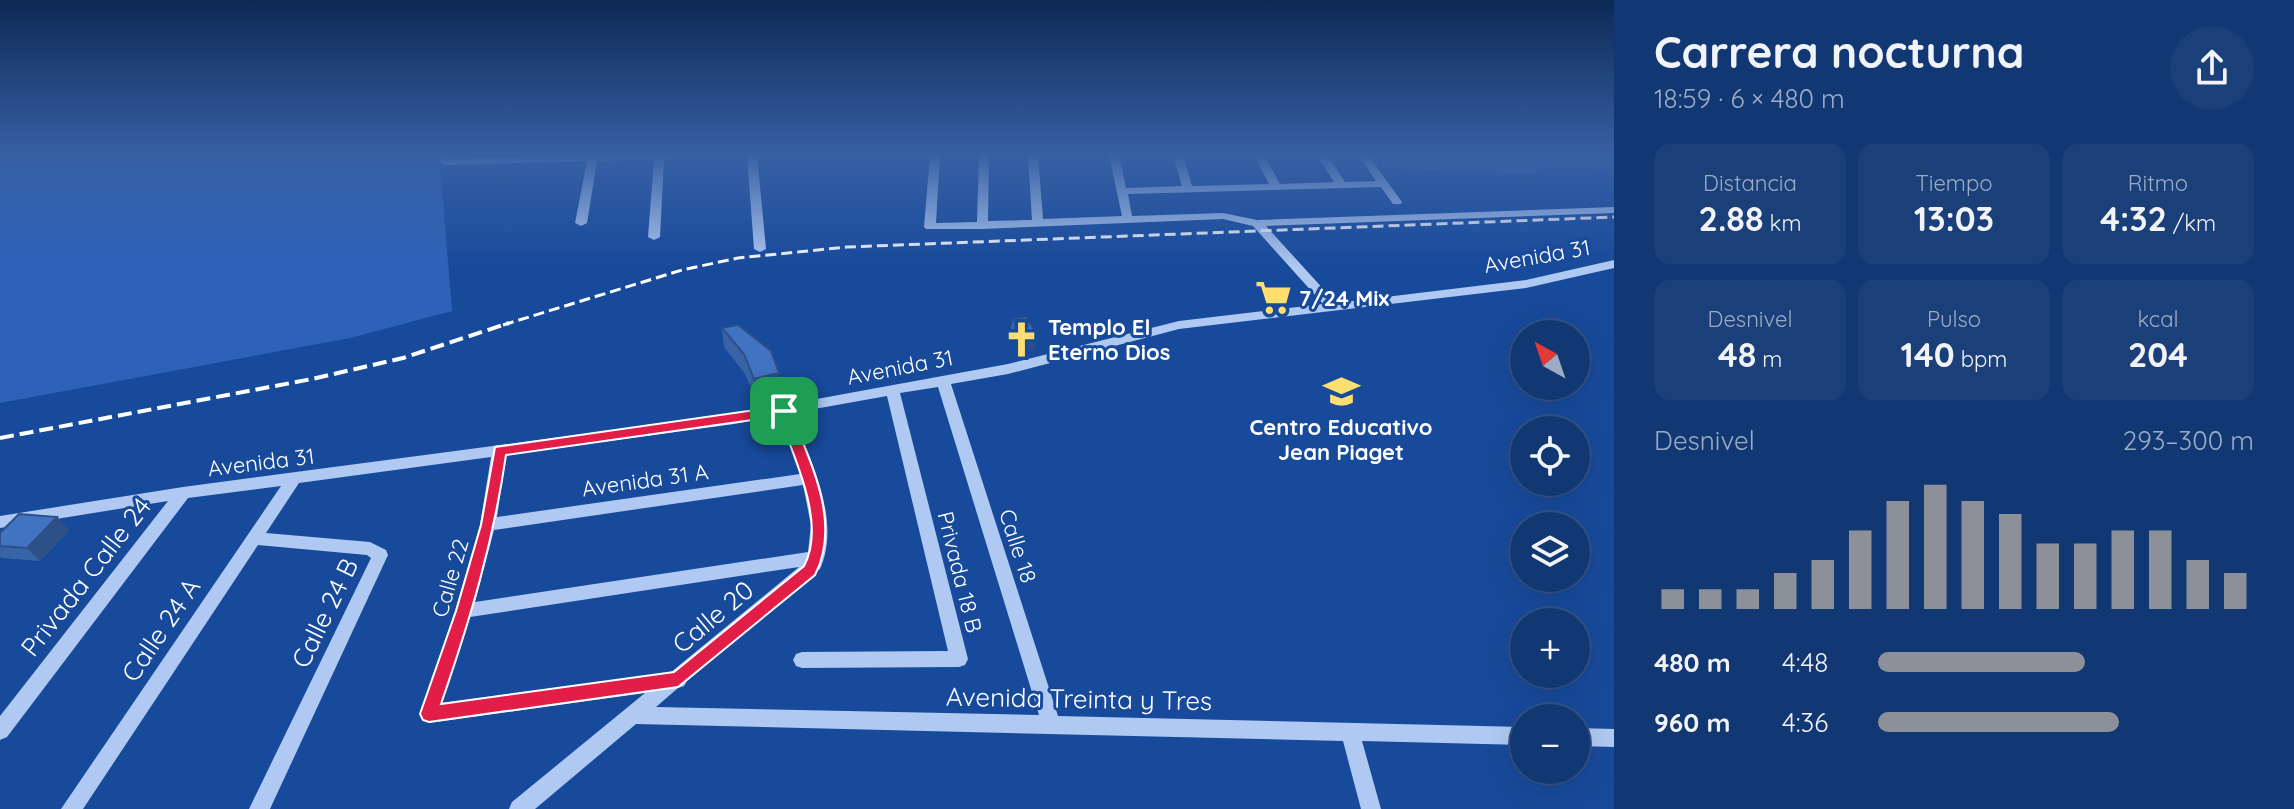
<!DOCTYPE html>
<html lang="es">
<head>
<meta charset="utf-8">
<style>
  body { margin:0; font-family:Quicksand,sans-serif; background:#1b3f79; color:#f1f3f6; height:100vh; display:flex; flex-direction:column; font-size:30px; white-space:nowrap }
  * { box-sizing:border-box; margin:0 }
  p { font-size:26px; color:#9cacc5 }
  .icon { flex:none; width:44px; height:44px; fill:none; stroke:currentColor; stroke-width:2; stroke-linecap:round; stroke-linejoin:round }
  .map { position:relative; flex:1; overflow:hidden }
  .sheet { display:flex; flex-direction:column; background:#123874; width:680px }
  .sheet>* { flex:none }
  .needle { width:52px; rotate:320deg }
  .buttons { position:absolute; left:1510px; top:320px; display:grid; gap:16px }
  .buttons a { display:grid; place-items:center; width:80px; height:80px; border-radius:50%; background:#123874; box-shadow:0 8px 32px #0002,0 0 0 2px #315286; font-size:40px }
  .pin { position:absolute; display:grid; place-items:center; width:68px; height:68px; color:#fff; margin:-34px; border-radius:16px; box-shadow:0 4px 12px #0006 }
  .round { display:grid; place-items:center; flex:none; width:84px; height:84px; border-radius:42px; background:#1b3f79 }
  .overview { display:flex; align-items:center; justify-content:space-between; height:136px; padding:0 40px }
  h1 { font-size:44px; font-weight:700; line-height:60px }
  .figures { display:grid; grid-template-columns:repeat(3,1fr); gap:12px; height:136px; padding:8px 40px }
  .figures div { display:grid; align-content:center; border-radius:16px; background:#1b3f79; text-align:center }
  .figures b { font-size:34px; font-weight:700 }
  .figures small { font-size:22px; font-weight:400 }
  .figures p { font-size:22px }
  .chart { height:224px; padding:16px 40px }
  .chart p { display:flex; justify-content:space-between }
  .chart svg { width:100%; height:144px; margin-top:8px; stroke:#8c9099; stroke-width:6 }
  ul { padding:0 40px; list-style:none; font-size:26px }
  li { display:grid; grid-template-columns:128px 96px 1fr; align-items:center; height:60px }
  li i { height:20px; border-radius:10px; background:#8c9099 }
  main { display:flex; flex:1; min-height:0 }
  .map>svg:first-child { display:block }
  .green { fill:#2c63b9 }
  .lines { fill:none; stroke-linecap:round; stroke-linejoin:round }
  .minor { fill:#afc9f2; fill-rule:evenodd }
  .rail-far1 { stroke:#fff; stroke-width:3; stroke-dasharray:11 5; stroke-linecap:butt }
  .rail { stroke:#fff; stroke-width:4; stroke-dasharray:14 6; stroke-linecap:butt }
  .wall { fill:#3863a7 }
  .shaded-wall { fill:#2e5088 }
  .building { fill:#4173c2; stroke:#2e5088; stroke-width:2 }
  .route { fill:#e11d48; stroke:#fff; stroke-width:2; fill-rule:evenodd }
  .labels { text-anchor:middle; stroke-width:6; stroke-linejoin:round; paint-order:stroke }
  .street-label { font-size:22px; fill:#fff; stroke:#184a9b }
  .poi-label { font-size:22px; font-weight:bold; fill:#fff; stroke:#184a9b; text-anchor:start }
  .near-street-label { font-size:26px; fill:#fff; stroke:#184a9b }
</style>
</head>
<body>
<main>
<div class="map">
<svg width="1614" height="809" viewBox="0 0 1614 809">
  <rect width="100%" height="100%" fill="#184a9b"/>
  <polygon class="green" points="0,155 339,155 336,167 440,164 452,311 350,338 0,403"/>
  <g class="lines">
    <g class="minor">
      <polygon points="437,155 447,155 450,159 588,155 686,155 681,158 664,159 660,237 654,240 648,237 654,159 597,161 587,223 581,226 575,223 587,161 447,165 443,164"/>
      <polygon points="747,155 757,155 766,249 760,252 754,249"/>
      <path d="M 930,155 L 940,155 L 936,223 L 977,222 L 979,155 L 989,155 L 988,221 L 1032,220 L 1028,155 L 1038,155 L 1043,219 L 1122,216 L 1109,155 L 1119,155 L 1126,188 L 1182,186 L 1173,155 L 1183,155 L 1192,186 L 1269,184 L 1254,155 L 1264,155 L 1280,184 L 1334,182 L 1317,155 L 1327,155 L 1345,182 L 1376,181 L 1358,155 L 1368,155 L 1402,202 L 1401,204 L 1393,204 L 1381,187 L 1128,194 L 1132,216 L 1223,213 L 1257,220 L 1614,207 L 1614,213 L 1266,226 L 1336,303 L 1526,280 L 1614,260 L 1614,268 L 1526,288 L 1179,329 L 1008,374 L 951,384 L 1058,716 L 1524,727 L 1524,745 L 1362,741 L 1381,809 L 1361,809 L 1343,741 L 636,724 L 535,809 L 509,809 L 512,802 L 645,693 L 429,723 L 422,720 L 420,714 L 455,611 L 480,525 L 491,457 L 299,483 L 266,533 L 370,542 L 386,550 L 388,555 L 270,809 L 249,809 L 371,558 L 367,555 L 258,545 L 83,809 L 61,809 L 281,486 L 188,498 L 7,737 L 0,740 L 0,716 L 168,501 L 0,528 L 0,516 L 183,487 L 734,414 L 1008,364 L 1179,321 L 1323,304 L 1253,226 L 1223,219 L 982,229 L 926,229 L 924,227 ZM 938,387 L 1039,715 L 656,707 L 678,688 L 684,686 L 687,681 L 820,569 C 842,520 810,459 792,413 L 887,396 L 948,651 L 802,652 L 796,654 L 793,660 L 796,666 L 802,668 L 959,667 L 965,665 L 968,659 L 900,393 ZM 779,416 L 800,474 L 497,517 L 506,455 L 734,424 ZM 803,485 L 811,525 L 808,552 L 475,602 L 494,530 ZM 799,567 L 670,673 L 442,703 L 470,617 Z"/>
      <polygon points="1576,728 1614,729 1614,747 1576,746"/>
    </g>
    <polyline class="rail-far1" points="503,325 682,270 738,258 847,247 1614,217"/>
    <polyline class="rail" points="0,438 312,379 403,358 509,323"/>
  </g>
  <g class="wall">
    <polygon points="1375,155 1614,155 1614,169 1539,167 1535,174 1384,168"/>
    <polygon points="1013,319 1037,335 1034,348 1020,350 1010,332"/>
    <polygon points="722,328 779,373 780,393 755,398 745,374 724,347"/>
    <polygon points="57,517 69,530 40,561 2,558 0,556 0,533"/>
  </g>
  <g class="shaded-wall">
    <polygon points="1037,335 1034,348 1020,350 1023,337"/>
    <polygon points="779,373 780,393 755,398 754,379"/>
    <polygon points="57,517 69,530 40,561 27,548"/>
  </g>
  <g class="building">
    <polygon points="1026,317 1037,335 1023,337 1013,319"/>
    <polygon points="738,325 771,351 779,373 754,379 744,354 722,328"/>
    <polygon points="19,514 57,517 27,548 0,546 0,533"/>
  </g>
  <linearGradient id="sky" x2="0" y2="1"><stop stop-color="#0d2955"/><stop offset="0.58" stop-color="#3760a4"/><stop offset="1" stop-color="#3760a4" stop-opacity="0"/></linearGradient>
  <rect width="1614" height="268" fill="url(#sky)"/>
  <path class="route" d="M 784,406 L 790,411 C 810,462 842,522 815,575 L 678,687 L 429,722 L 423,720 L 420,714 L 456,611 L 481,525 L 495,447 ZM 779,416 C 794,457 827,524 804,566 L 674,672 L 441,704 C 470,620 493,544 506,455 Z"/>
  <defs>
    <symbol id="supermarket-bare" viewBox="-9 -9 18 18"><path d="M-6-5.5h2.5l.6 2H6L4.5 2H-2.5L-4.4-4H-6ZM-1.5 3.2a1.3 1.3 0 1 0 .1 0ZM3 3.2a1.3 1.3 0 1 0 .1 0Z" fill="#ffde70" stroke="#184a9b" stroke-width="2.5" paint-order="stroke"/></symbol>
    <symbol id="church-bare" viewBox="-9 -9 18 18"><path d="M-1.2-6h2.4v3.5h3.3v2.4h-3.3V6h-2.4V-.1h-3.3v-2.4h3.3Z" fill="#ffde70" stroke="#184a9b" stroke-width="2.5" paint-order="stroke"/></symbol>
    <symbol id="school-bare" viewBox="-9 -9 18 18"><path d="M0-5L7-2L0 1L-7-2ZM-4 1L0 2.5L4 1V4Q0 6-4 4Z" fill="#ffde70" stroke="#184a9b" stroke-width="2.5" paint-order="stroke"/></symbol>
  </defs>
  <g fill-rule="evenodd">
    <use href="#supermarket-bare" x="1248" y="272" width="51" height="51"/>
    <use href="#church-bare" x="996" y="314" width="51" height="51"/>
    <use href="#school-bare" x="1316" y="366" width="51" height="51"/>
  </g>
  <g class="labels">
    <g class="street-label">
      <text transform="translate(1537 256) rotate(-10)" y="8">Avenida 31</text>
      <text transform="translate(900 367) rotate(-11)" y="8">Avenida 31</text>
      <text transform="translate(261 462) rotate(-7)" y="8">Avenida 31</text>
      <text transform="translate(645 480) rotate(-8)" y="8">Avenida 31 A</text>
      <text transform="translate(1018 546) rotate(72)" y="8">Calle 18</text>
      <text transform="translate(960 572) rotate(76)" y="8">Privada 18 B</text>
      <text transform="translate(450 578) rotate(-74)" y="8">Calle 22</text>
    </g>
    <g class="poi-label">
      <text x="1299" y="306">7/24 Mix</text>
      <text x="1048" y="335">Templo El<tspan x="1048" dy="25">Eterno Dios</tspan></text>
      <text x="1341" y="435" text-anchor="middle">Centro Educativo<tspan x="1341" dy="25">Jean Piaget</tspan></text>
    </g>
    <g class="near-street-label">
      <text transform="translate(86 577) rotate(-52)" y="9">Privada Calle 24</text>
      <text transform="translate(325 613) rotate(-64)" y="9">Calle 24 B</text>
      <text transform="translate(713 617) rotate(-40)" y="9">Calle 20</text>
      <text transform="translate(161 630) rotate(-56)" y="9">Calle 24 A</text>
      <text transform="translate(1079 699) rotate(1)" y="9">Avenida Treinta y Tres</text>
    </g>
  </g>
</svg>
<div class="buttons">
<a><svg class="needle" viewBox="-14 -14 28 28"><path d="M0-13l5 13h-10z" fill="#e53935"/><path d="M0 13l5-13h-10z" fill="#9cacc5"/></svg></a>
<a><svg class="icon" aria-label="locate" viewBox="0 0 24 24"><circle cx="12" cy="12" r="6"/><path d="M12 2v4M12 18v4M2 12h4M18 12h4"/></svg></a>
<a><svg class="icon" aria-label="layers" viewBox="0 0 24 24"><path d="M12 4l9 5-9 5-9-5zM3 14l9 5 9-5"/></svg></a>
<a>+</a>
<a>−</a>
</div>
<div class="pin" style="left:784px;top:411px;background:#1e9e55"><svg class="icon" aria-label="arrive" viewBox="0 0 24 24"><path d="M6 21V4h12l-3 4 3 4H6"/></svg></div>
</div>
<section class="sheet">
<div class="overview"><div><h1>Carrera nocturna</h1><p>18:59 · 6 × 480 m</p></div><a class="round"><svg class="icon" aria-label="share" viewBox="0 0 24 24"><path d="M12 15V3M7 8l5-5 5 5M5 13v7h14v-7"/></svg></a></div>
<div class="figures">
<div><p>Distancia</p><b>2.88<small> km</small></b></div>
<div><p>Tiempo</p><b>13:03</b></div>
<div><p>Ritmo</p><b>4:32<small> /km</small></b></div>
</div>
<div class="figures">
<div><p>Desnivel</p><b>48<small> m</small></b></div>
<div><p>Pulso</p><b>140<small> bpm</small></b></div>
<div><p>kcal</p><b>204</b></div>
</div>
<div class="chart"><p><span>Desnivel</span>293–300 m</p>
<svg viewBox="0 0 160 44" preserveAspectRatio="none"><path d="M5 44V38M15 44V38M25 44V38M35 44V33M45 44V29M55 44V20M65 44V11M75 44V6M85 44V11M95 44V15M105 44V24M115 44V24M125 44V20M135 44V20M145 44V29M155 44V33"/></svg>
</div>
<ul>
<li><b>480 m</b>4:48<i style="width:55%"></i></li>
<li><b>960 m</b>4:36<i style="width:64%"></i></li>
</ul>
</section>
</main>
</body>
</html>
